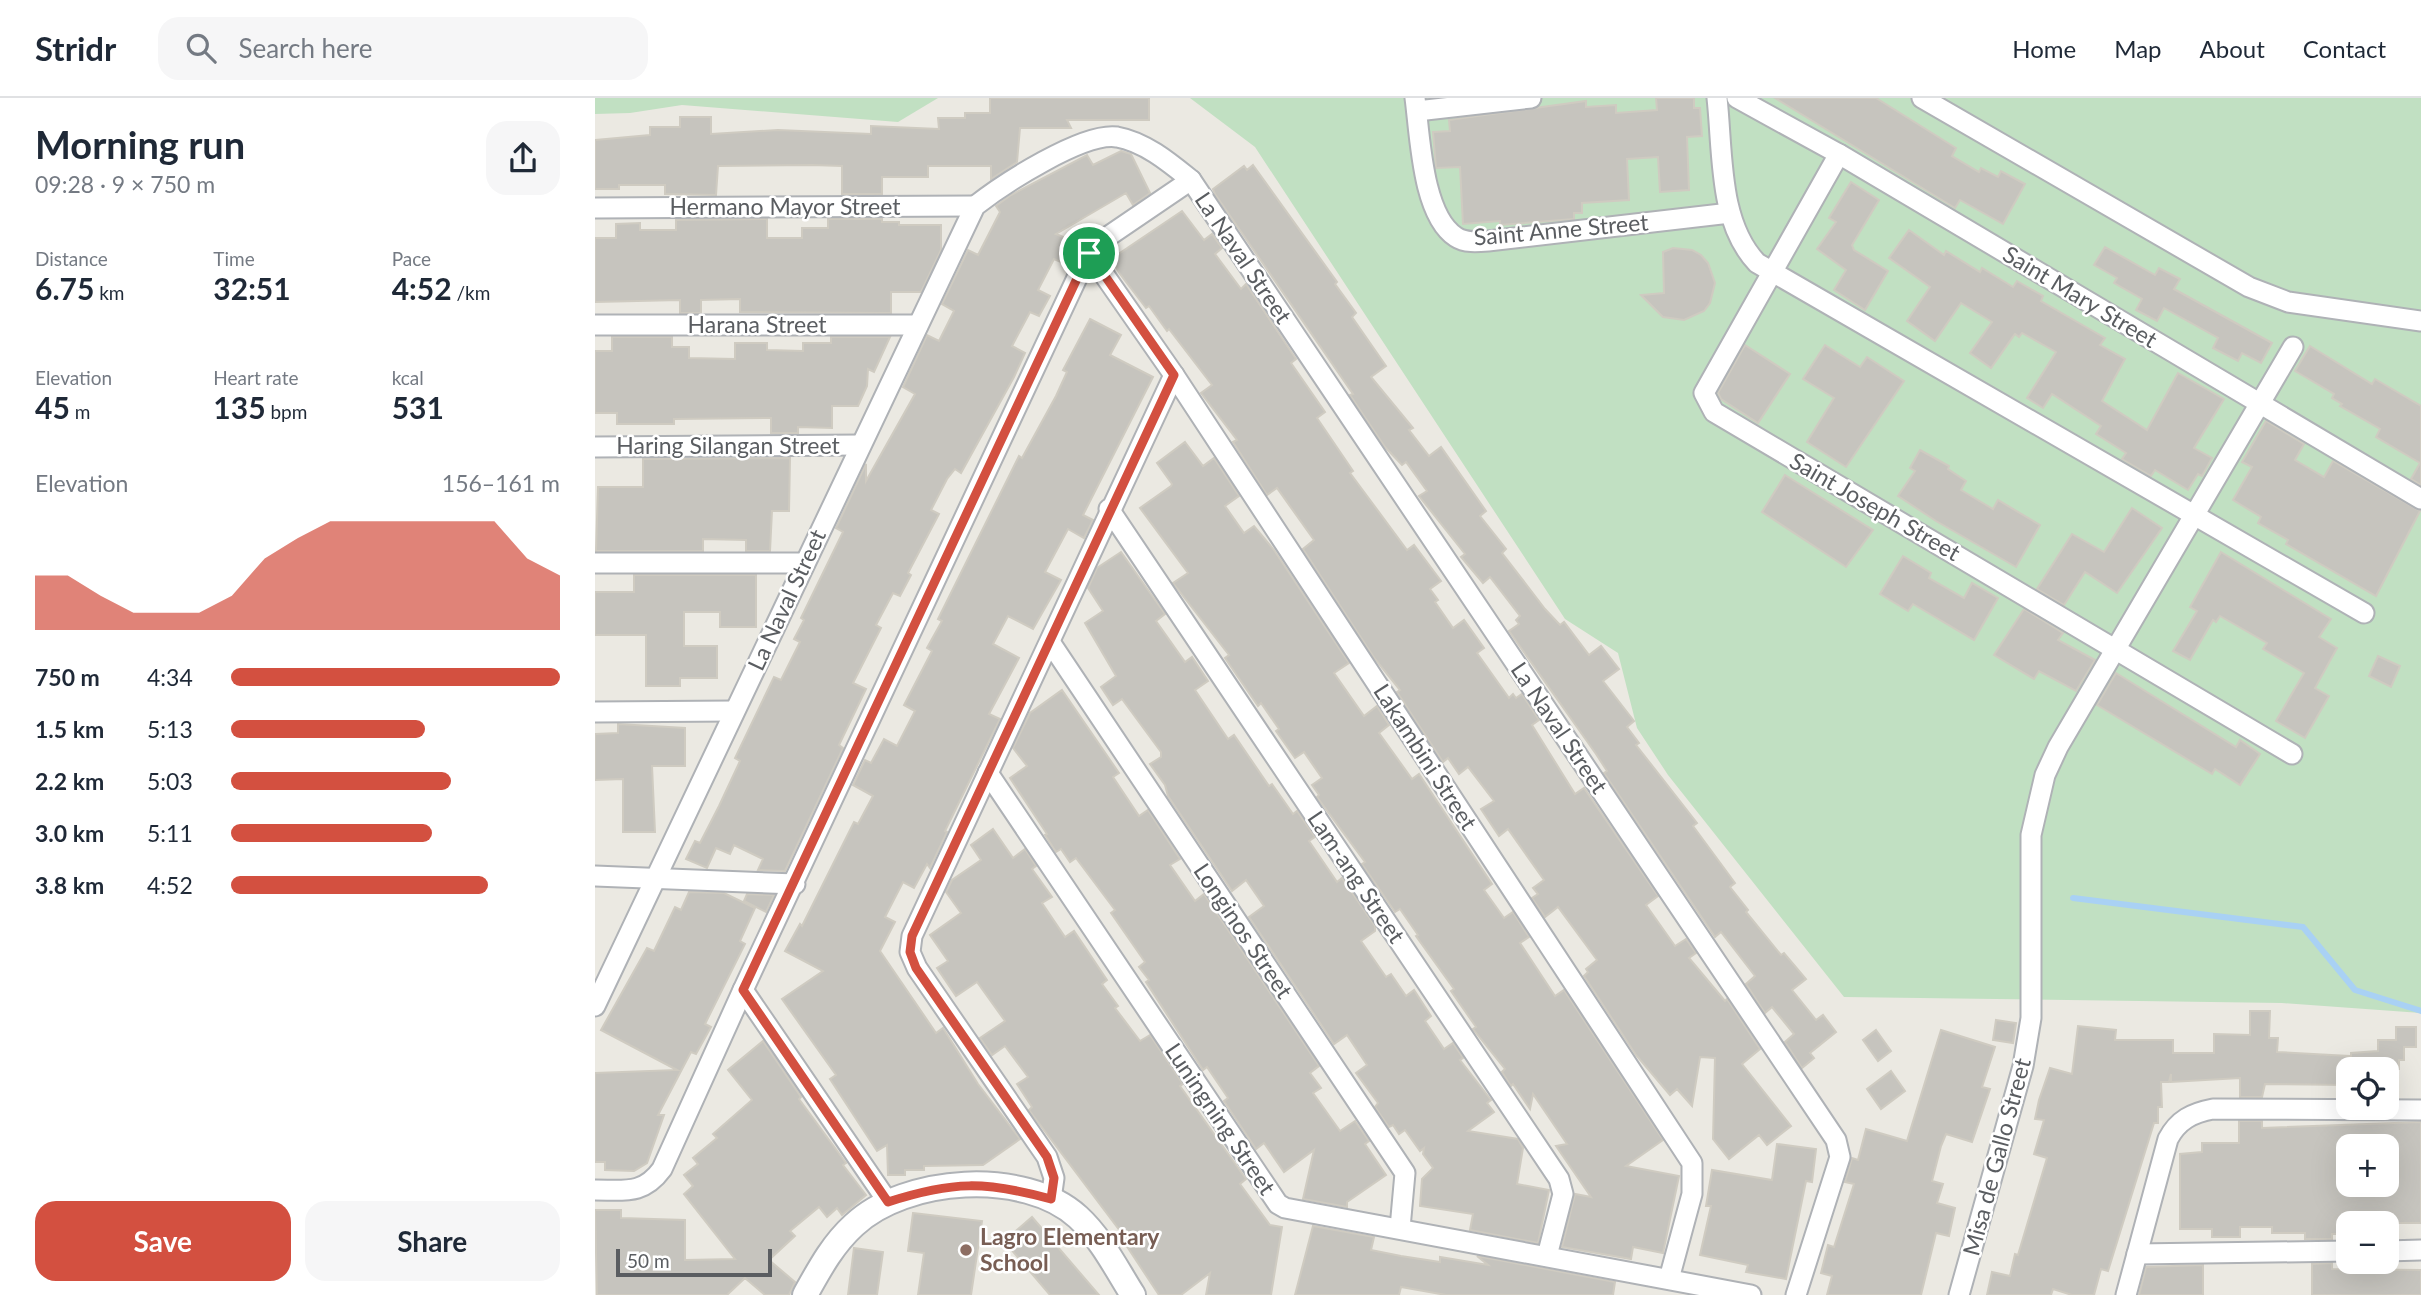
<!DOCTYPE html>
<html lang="en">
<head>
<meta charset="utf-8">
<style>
  body { margin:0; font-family:Lato,sans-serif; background:#f6f6f7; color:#1f2937; height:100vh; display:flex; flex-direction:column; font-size:26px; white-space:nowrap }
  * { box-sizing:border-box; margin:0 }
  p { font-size:23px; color:#747a83 }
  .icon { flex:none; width:38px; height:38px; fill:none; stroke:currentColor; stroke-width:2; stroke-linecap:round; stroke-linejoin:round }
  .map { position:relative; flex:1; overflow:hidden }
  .drawer { display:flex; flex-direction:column; background:#fff; width:595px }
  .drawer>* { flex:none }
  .tools { position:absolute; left:1741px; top:959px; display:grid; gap:14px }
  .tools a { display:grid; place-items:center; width:63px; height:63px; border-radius:14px; background:#fff; box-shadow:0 7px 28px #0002; font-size:35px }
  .scale { position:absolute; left:21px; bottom:18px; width:156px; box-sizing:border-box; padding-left:7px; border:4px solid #5a5d61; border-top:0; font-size:19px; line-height:24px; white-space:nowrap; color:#5a5d61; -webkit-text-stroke:5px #fff; paint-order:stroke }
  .pin { position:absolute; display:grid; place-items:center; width:60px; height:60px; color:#fff; margin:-30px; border:4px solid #fff; border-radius:50%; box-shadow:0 2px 7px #0007 }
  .round { display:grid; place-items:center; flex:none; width:74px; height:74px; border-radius:21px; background:#f6f6f7 }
  .overview { display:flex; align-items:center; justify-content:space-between; height:119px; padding:0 35px }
  h1 { font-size:38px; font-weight:700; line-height:52px }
  .stats { display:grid; grid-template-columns:repeat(3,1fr); gap:10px; height:119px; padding:7px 35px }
  .stats div { display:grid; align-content:center }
  .stats b { font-size:30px; font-weight:700 }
  .stats small { font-size:19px; font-weight:400 }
  .stats p { font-size:19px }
  .chart { height:196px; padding:14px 35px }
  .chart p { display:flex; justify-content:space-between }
  .chart svg { width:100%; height:126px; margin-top:7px; fill:#d35040; opacity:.7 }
  .button { display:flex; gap:14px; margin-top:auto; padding:14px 35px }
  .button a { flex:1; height:80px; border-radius:21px; background:#d35040; color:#fff; font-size:28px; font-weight:700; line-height:80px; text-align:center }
  .button a+a { background:#f6f6f7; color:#1f2937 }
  ul { padding:0 35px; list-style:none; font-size:23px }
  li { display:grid; grid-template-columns:112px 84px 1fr; align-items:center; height:52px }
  li i { height:18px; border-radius:9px; background:#d35040 }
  header { display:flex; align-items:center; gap:42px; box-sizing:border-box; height:98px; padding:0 35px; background:#fff; border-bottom:2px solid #e0e1e3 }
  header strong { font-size:33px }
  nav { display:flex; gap:38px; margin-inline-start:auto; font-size:24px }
  .search { width:490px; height:63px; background:#f6f6f7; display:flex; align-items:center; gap:18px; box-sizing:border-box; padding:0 24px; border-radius:21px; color:#747a83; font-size:26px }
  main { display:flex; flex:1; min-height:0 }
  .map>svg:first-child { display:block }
  .green { fill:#c1e0c2 }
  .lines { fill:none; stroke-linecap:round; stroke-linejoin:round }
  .stream { stroke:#a9d1f4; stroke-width:6 }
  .building { fill:#c6c4be; stroke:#cfcbc1; stroke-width:2; fill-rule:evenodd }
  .minor-casing { stroke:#afb2b6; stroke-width:23 }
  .tertiary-casing { stroke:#afb2b6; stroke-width:28 }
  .minor { stroke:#fff; stroke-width:19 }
  .tertiary { stroke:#fff; stroke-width:24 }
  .route-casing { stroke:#fff; stroke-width:14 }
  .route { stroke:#d35040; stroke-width:9 }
  .education-dot { fill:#8d6e63; stroke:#fff; stroke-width:2.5 }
  .labels { text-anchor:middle; stroke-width:5; stroke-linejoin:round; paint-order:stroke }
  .street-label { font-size:23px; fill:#5a5d61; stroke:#fff }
  .education-label { font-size:23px; font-weight:bold; fill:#785e54; stroke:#fff; text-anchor:start }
</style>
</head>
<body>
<header>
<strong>Stridr</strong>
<div class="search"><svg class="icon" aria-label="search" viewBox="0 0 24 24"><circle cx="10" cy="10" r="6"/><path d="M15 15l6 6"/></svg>Search here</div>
<nav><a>Home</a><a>Map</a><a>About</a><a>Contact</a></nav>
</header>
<main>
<section class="drawer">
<div class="overview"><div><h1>Morning run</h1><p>09:28 · 9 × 750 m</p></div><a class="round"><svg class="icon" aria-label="share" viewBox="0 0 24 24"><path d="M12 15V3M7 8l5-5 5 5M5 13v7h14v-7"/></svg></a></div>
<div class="stats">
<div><p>Distance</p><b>6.75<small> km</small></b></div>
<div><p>Time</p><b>32:51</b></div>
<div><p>Pace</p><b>4:52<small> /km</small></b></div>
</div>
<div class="stats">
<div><p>Elevation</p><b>45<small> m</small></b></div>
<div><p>Heart rate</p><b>135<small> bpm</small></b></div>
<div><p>kcal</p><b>531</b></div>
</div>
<div class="chart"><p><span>Elevation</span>156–161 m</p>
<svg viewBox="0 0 160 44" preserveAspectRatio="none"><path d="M0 44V25L10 25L20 32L30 38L40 38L50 38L60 32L70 19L80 12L90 6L100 6L110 6L120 6L130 6L140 6L150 19L160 25V44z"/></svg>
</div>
<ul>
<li><b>750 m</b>4:34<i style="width:100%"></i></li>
<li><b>1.5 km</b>5:13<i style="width:59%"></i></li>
<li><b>2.2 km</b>5:03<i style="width:67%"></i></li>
<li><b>3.0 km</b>5:11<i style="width:61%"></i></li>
<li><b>3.8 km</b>4:52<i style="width:78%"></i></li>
</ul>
<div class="button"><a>Save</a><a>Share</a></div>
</section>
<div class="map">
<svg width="1826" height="1197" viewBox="0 0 1826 1197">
  <rect width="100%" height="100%" fill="#ebe9e2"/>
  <g class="green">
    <polygon points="0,0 343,0 303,24 87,7 35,15 0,16"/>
    <polygon points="595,0 1826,0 1826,915 1687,905 1249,899 1073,677 1042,630 1023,555 970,521 660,49"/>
  </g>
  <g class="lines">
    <polyline class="stream" points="1478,800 1708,829 1760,892 1826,913"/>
  </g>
  <g class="building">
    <polygon points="395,0 554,0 554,22 472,22 476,30 425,30 422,64 396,81 396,68 333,68 333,79 287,79 287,96 247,96 247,68 217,67 123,68 121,97 70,96 70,87 24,87 24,91 0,91 0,42 55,37 55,29 85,29 85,19 116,19 116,36 183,32 276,36 276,28 344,31 343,20 370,20 370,15 395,15"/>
    <polygon points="1061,0 1099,0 1099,10 1105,10 1107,38 1092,39 1094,92 1065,94 1063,59 1032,61 1034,102 987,105 987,115 979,115 979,121 905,127 905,123 868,126 865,69 841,70 838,34 855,33 854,22 991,3 991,9 1021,7 1021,15 1062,12"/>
    <polygon points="1180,0 1281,0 1361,50 1357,58 1384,74 1386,70 1403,79 1406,73 1430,86 1408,126 1365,102 1360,110"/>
    <polygon points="526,53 536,56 555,95 538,107 531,95 461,136 478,143 468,165 459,161 443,192 455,198 444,218 435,214 417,248 430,255 419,279 366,375 360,371 352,381 336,412 344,416 313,475 316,477 305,498 298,495 281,527 286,530 258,585 271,591 244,647 248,650 190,773 163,772 168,761 139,747 135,756 121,750 112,770 91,761 100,743 105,745 124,708 145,663 140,660 179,579 186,582 205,544 199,541 209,522 206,520 248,434 241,430 271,366 271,383 320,296 308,289 332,237 344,243 359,213 347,206 373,152 383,157 405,114 401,108 416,97 492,57 498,67"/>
    <polygon points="658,67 742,184 740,186 761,215 757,219 791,268 776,279 818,330 814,332 834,358 846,349 891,413 885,418 911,451 907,455 950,511 965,527 969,524 994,557 1006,548 1024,571 1008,583 1039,623 1032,629 1044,645 1041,647 1102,725 1098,728 1140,785 1135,789 1153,812 1151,814 1186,857 1189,855 1211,881 1197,892 1221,922 1228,917 1241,934 1215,955 1219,960 1207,970 1190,944 1199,936 1177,909 1170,915 1151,886 1160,878 1126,834 1120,839 1009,675 1012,673 1001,656 914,533 924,526 921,522 925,518 895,479 888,485 866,459 870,456 824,398 832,393 811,364 807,367 790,349 755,297 758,296 620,96 618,91 649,68 652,72"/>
    <polygon points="1256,84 1284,102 1257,147 1259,152 1293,173 1270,212 1239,192 1251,172 1222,151 1241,124 1234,120"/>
    <polygon points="587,113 609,142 617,136 627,150 620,156 646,191 651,186 701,261 696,265 730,314 722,320 758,373 755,375 812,452 819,447 846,483 835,491 843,502 840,504 858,530 869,522 889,550 882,555 914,600 918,596 921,600 927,596 944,622 937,627 980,696 989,690 1063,798 1051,807 1080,848 1091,841 1101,855 1094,860 1130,903 1132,901 1165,951 1147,966 1196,1028 1172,1047 1164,1037 1134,1061 1118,1041 1120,960 1105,959 1097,1008 1082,991 1075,997 1041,957 989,878 993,874 991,871 1002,862 963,809 950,819 937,800 943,796 938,790 949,782 913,731 904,738 886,711 899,703 873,669 864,676 853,660 848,664 802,594 805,592 780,561 708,451 719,442 682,390 672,397 638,344 642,342 606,295 617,287 574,231 572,233 554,208 551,210 525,176 516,161"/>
    <polygon points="172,121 172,140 207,140 207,130 233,130 233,121 287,121 287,124 304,124 304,127 346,127 346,152 326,194 296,194 296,215 145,214 145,201 106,202 106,215 85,215 85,202 0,204 0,140 21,140 21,126 45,125 45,132 81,132 81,122"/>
    <polygon points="1314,132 1349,157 1351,153 1385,174 1387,170 1418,189 1422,183 1448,198 1446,203 1510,240 1505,247 1530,261 1507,303 1552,332 1583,275 1629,301 1599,350 1617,360 1607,378 1603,376 1593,392 1560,372 1556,378 1527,361 1531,355 1501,336 1506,328 1457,296 1448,310 1432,300 1461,254 1427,235 1424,239 1420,236 1396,270 1375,255 1397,224 1366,205 1340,243 1312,223 1335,189 1294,160"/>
    <polygon points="1510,149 1560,177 1564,170 1585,181 1579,191 1677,245 1666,265 1647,255 1643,263 1618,250 1623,240 1569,210 1562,223 1541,212 1547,201 1519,185 1522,180 1499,167"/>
    <polygon points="1078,150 1097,152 1106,157 1113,165 1120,185 1115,205 1109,213 1089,222 1068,219 1046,197 1069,195 1068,154"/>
    <polygon points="495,221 526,237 515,257 558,279 488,417 498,422 489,440 473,431 450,474 466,482 438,531 413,518 398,546 424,560 394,616 405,621 350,733 352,734 335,770 332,766 319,790 308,784 290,819 300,824 285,853 341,935 348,930 383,986 425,1041 388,1067 329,1068 329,1072 310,1072 310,1077 293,1077 292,1047 282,1053 235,981 241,977 187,901 228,873 190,853 205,826 207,828 259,724 263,726 278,698 258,687 270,662 276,665 289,641 302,648 320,613 309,607 337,553 332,550 347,523 343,521 424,358 427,360 461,298 472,274 468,272"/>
    <polygon points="17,239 77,239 77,249 94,249 94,260 140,261 140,245 172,245 172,252 208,253 208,245 236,245 236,239 295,239 279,274 273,271 272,288 263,308 237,308 237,330 203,329 203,335 176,335 176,320 79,321 79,326 22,326 22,315 0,315 0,253 17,253"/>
    <polygon points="1150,247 1195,276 1163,325 1126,301 1123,295"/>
    <polygon points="1230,247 1265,269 1272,259 1309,283 1251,369 1212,344 1239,300 1208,281"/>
    <polygon points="1715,248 1777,286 1780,281 1826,308 1826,387 1816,381 1825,365 1781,339 1785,331 1745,308 1747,306 1737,300 1739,296 1700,273"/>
    <polygon points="1671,323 1709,346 1700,362 1729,379 1738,363 1825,413 1781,498 1691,446 1693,442 1663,425 1666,419 1638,402 1657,369 1647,364"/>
    <polygon points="590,344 608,368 619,360 644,398 630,408 649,435 659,428 679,452 754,565 739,575 769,618 782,608 794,627 784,635 817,681 824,676 897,786 889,792 909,820 918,814 934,839 925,845 960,898 969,892 1068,1042 1031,1068 1084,1078 1068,1155 1038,1149 1036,1161 967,1149 980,1096 996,1099 961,1048 972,1046 938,996 935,1011 918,986 916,988 907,974 910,971 878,931 881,929 856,893 859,891 821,838 823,837 805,811 800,814 767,766 770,764 722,699 724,697 717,687 727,680 709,654 700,660 681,633 684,631 666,605 663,608 630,560 634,557 578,485 593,475 545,410 576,388 577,386 562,365"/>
    <polygon points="1325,352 1354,368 1353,371 1371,383 1366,392 1398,411 1403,402 1445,427 1421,469 1341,423 1303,398 1320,373 1315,370"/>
    <polygon points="195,360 194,413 177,413 175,453 151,453 151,442 108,441 108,453 1,453 3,389 48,389 48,361"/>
    <polygon points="1190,377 1278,432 1251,469 1167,414"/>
    <polygon points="1537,410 1567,430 1522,495 1490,474 1469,507 1442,491 1477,436 1509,454"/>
    <polygon points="526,454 570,516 561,523 590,564 597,559 613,583 600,592 633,641 639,637 674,688 677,686 698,716 702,713 720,739 714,743 742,784 747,780 780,828 780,833 766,843 791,879 796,876 811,898 819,892 836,918 830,923 849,951 858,945 868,960 865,962 896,1002 892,1005 899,1014 873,1033 923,1041 928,1050 922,1086 954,1092 943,1145 875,1132 878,1116 825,1108 827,1081 838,1070 828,1056 829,1050 825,1053 810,1032 804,1036 798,1027 794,1029 780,1009 783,1005 761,975 772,967 752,937 739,946 654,819 669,808 651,782 637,793 573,698 570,687 555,666 566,659 566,654 527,601 518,607 506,589 521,578 490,525 508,513 493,490 502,470"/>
    <polygon points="1626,454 1736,521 1724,539 1742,550 1720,590 1734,598 1710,640 1681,623 1709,575 1668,551 1672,545 1625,518 1621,524 1618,522 1595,562 1578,553 1602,513 1595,509"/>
    <polygon points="1308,458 1336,475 1334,480 1369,500 1377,485 1403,500 1379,542 1318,506 1313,513 1285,496"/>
    <polygon points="39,477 161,477 161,529 125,529 125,514 89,514 89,548 122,548 122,580 85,580 85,588 51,588 51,537 0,537 0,494 39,494"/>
    <polygon points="1429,511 1468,535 1463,542 1500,562 1481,593 1444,573 1439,581 1399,557"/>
    <polygon points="1783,558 1805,568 1796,589 1774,578"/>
    <polygon points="1521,575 1641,649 1645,642 1665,656 1645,687 1620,671 1617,676 1502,607"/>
    <polygon points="467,592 524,675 518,679 544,718 553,712 585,761 575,767 600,803 609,796 724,968 715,975 726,990 718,995 745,1033 760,1023 774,1043 770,1046 791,1077 752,1104 752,1109 708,1101 719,1052 689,1074 669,1045 661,1051 629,1003 633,1000 612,969 608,972 551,884 554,882 544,869 550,864 516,815 520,812 481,760 475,764 466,751 461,754 450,737 452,736 415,680 432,668 418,650 435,615"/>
    <polygon points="23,626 90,630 90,668 57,668 60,734 28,734 28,681 0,682 0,636 23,635"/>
    <polygon points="398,731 418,760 430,751 441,768 437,771 457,799 447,805 470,839 479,833 512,882 507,886 523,908 520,910 545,943 555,937 588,986 585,988 651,1081 645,1086 675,1127 687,1129 676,1197 611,1197 615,1175 586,1197 564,1197 523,1135 525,1133 434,1012 437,1009 422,986 433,979 410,948 397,957 385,940 410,923 382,884 361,898 342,870 353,863 335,837 366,815 351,794 357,782 386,762 376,747"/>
    <polygon points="94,794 129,795 160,810 145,843 150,846 110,926 116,929 101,956 96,954 63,1017 69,1017 52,1065 39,1073 10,1072 10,1064 0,1064 0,975 82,972 6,932 52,850 59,853 80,809 86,812"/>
    <polygon points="152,796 179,797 171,814 149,803"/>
    <polygon points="1655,913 1675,913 1674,940 1683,940 1682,954 1754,958 1754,987 1670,986 1667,999 1645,999 1645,980 1576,984 1576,976 1574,984 1566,984 1567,1009 1563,1009 1563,1025 1559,1025 1513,1173 1506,1171 1499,1197 1477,1197 1458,1191 1456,1197 1392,1197 1397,1174 1415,1178 1420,1156 1423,1157 1452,1060 1439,1056 1449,1022 1440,1021 1444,1002 1455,970 1477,976 1483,928 1521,932 1520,942 1578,942 1578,955 1619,955 1619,936 1655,937"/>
    <polygon points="1401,922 1421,925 1418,945 1398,942"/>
    <polygon points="1801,929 1821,929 1821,949 1809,949 1809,962 1804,962 1804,971 1756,971 1756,955 1783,953 1783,942 1801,942"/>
    <polygon points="1281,932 1296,953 1283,963 1268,942"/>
    <polygon points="1346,932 1400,949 1387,989 1395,991 1377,1044 1351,1036 1346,1048 1337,1083 1348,1086 1342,1105 1360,1110 1354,1138 1341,1135 1326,1197 1232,1197 1237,1178 1226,1175 1233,1147 1239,1149 1259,1086 1250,1084 1257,1060 1263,1062 1271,1031 1312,1043"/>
    <polygon points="168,943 206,999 204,1001 251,1065 248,1067 271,1097 247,1117 242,1110 232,1119 224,1109 195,1133 200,1138 174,1162 200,1184 194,1197 170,1197 150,1180 132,1197 2,1197 0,1112 26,1112 26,1120 90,1122 90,1162 140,1161 89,1096 98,1088 89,1077 103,1066 98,1060 122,1040 118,1036 157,1002 133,972"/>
    <polygon points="1296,973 1310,993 1286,1011 1272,991"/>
    <path d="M 1644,1023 L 1667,1023 L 1667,1030 L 1826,1024 L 1826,1125 L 1754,1125 L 1754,1136 L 1737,1136 L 1737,1141 L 1710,1141 L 1710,1135 L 1677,1135 L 1677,1129 L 1645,1129 L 1645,1139 L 1617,1139 L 1617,1131 L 1585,1131 L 1585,1056 L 1607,1054 L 1607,1045 L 1644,1045 ZM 1754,1048 L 1792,1048 L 1792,1087 L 1754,1087 Z"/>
    <polygon points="1182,1046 1221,1051 1217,1084 1211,1083 1191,1181 1151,1174 1153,1167 1105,1157 1116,1108 1111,1108 1117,1072 1177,1082"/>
    <polygon points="318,1115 387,1123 376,1197 323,1197 329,1155 313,1153"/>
    <polygon points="437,1119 504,1197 455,1197 409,1143"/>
    <polygon points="718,1128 779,1139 776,1152 806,1158 845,1164 845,1159 893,1167 882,1158 1020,1184 1018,1197 851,1197 806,1189 804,1197 700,1197"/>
    <polygon points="259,1150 288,1154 282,1197 253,1197"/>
    <polygon points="1737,1165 1737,1171 1826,1172 1826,1197 1717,1197 1717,1166"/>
    <polygon points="1608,1167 1608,1197 1544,1197 1551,1169"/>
  </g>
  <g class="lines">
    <defs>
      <g id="minor">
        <path d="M 820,0 C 825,37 827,117 861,139 C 870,145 882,144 893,143 L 1135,115"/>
        <path d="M 1122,0 C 1128,54 1123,124 1162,165 L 1769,515"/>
        <polyline points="1142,0 1244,56 1826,401"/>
        <polyline points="1327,0 1654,189 1693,204 1826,223"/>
        <polyline points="822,13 936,0"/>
        <polyline points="1244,56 1109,295 1119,314 1697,656"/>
        <polyline points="0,110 380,108"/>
        <polyline points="494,155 579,277 1097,1065 1097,1096 1074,1181"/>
        <polyline points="0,227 323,227"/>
        <polyline points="0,349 265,347"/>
        <polyline points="514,411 964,1081 968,1096 952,1158"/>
        <polyline points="0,465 210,465"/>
        <polyline points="455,544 810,1075 805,1130"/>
        <polyline points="0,614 139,613"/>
        <polyline points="393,675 683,1106 690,1110 1156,1197"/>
        <polyline points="0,778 200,786"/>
        <polyline points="148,892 293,1104"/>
        <path d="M 0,908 L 380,108 C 408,86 488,34 522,39 C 550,44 575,65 596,82 L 1241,1042 L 1245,1059 L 1201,1197"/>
        <path d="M 0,1092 C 30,1092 48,1097 67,1071 L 148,892 L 496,150 L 596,82"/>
        <polyline points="456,1101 459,1080 452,1059 322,870 315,854 317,838 579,277"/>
        <polyline points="1792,1153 1826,1152"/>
        <polyline points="1542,1156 1754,1153"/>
        <polyline points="1364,1197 1428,968 1436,920 1436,737 1450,677 1463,649 1698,249"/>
        <path d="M 1531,1197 L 1573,1041 C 1583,1022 1597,1015 1618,1011 L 1826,1012"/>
      </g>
      <path id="tertiary" d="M 210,1197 C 224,1172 237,1147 259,1127 C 310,1079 429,1070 483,1119 C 506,1140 521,1170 538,1197"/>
    </defs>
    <use href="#minor" class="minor-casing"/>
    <use href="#tertiary" class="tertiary-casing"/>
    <use href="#minor" class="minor"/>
    <use href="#tertiary" class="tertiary"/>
  </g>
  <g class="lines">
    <defs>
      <path id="route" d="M 494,155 L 579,277 L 317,838 L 315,854 L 321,870 L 452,1059 L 459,1080 L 456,1101 C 390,1083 358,1083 293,1104 L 148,892 Z"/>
    </defs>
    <use href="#route" class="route-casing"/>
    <use href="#route" class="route"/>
  </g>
  <circle class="education-dot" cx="371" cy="1152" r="7"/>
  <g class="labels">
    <g class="street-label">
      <text x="190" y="117">Hermano Mayor Street</text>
      <text transform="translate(966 132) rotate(-5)" y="8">Saint Anne Street</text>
      <text transform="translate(648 160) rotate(56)" y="8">La Naval Street</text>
      <text transform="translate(1485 199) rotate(31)" y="8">Saint Mary Street</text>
      <text x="162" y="235">Harana Street</text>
      <text x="133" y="356">Haring Silangan Street</text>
      <text transform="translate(1280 409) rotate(30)" y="8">Saint Joseph Street</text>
      <text transform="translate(192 502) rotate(-65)" y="8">La Naval Street</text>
      <text transform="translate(964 630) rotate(56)" y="8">La Naval Street</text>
      <text transform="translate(830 659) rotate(57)" y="8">Lakambini Street</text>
      <text transform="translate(761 779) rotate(56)" y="8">Lam-ang Street</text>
      <text transform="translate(648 833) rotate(56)" y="8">Longinos Street</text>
      <text transform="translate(625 1021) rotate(56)" y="8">Luningning Street</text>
      <text transform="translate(1402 1059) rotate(-75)" y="8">Misa de Gallo Street</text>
    </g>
    <g class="education-label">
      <text x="385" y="1147">Lagro Elementary<tspan x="385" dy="26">School</tspan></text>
    </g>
  </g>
</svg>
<div class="tools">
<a><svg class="icon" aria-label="locate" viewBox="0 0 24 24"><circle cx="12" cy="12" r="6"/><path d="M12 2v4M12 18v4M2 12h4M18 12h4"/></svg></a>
<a>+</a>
<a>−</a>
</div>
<div class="scale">50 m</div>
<div class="pin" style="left:494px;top:155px;background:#1e9e55"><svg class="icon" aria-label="arrive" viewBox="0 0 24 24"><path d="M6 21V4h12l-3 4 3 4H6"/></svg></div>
</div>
</main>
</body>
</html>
